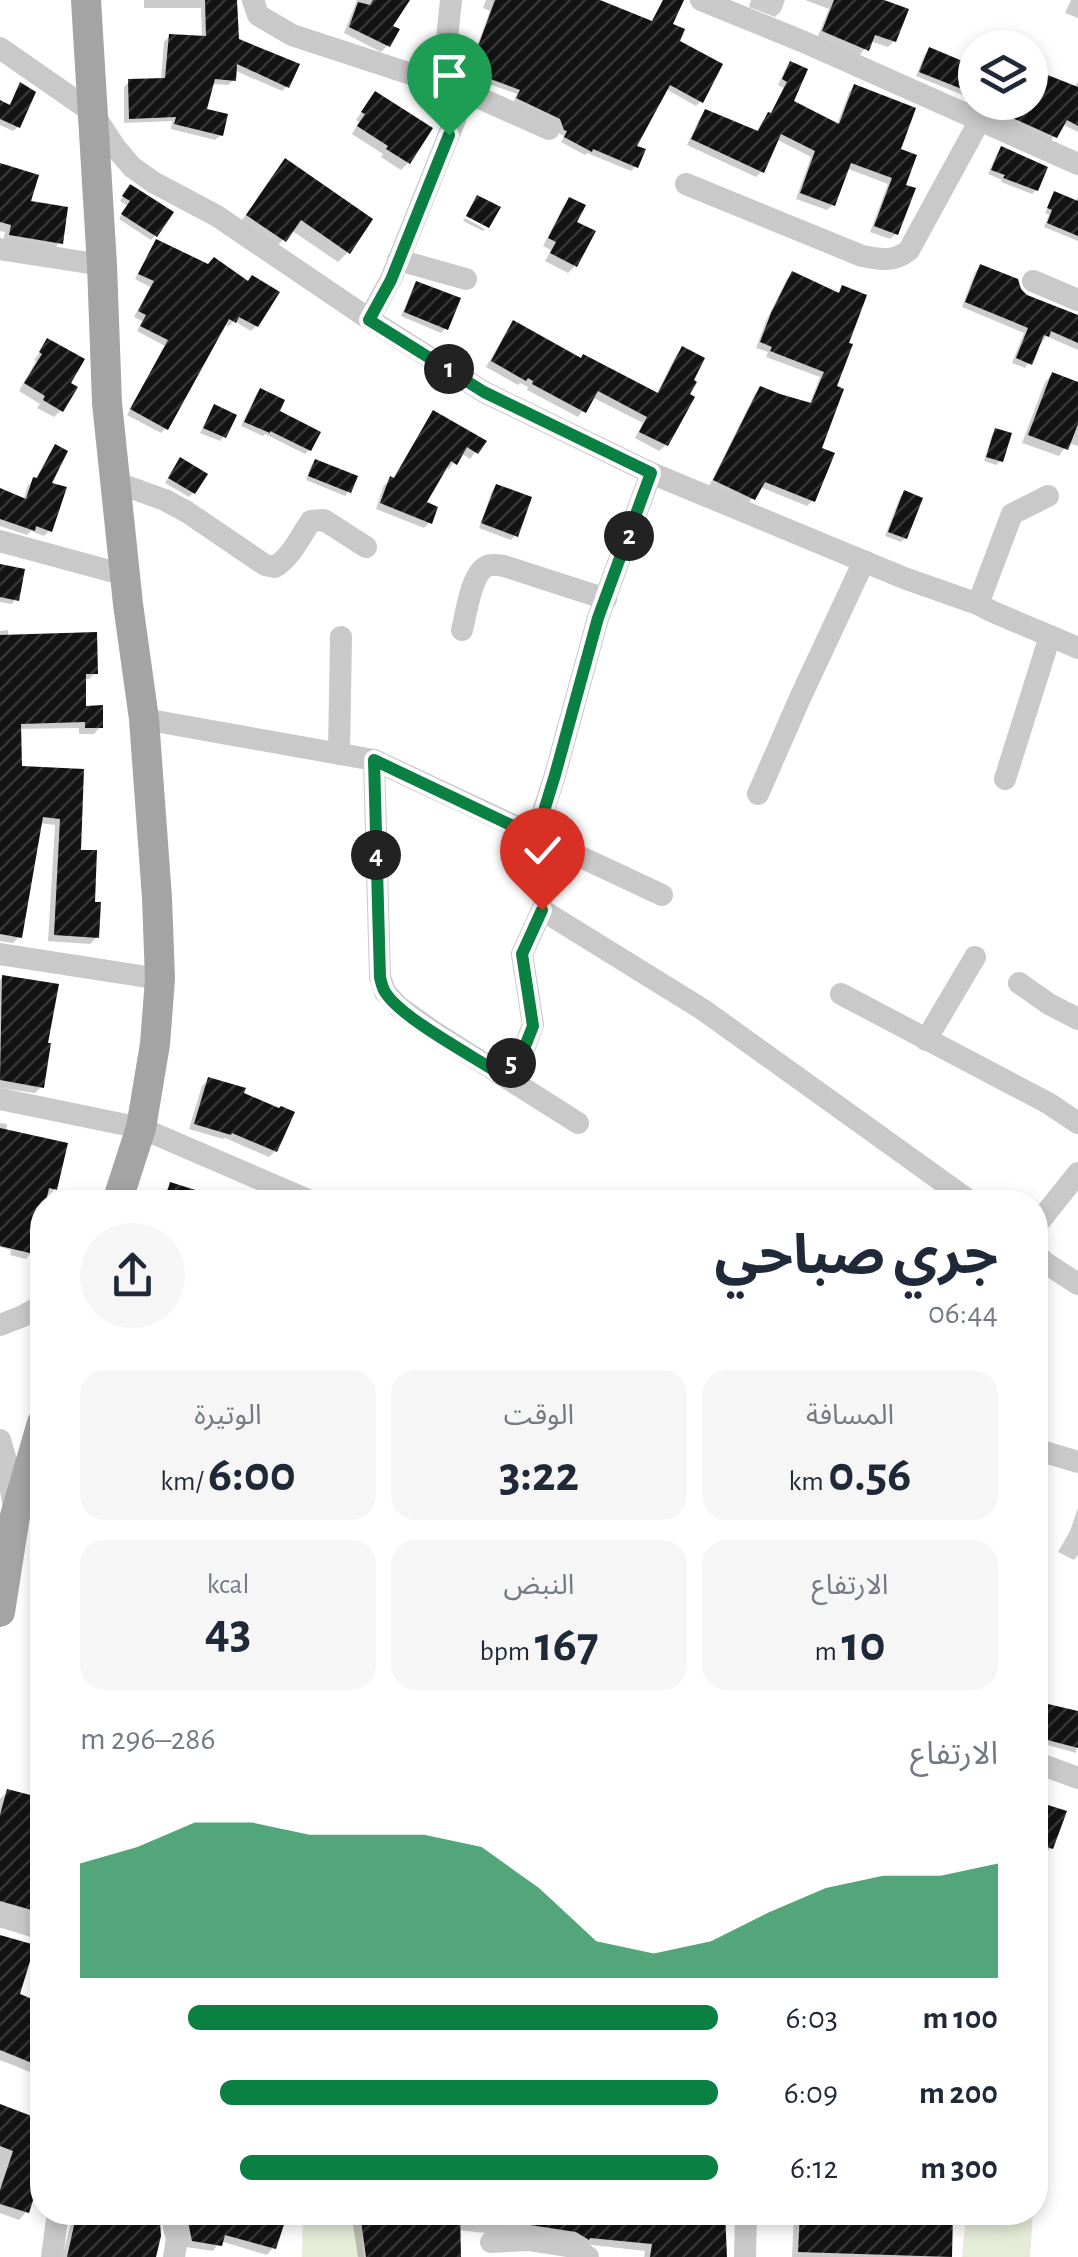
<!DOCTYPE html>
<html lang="ar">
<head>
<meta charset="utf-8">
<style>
  body { margin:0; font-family:"Alegreya Sans","Noto Sans Arabic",sans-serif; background:#f6f6f7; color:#1f2937; direction:rtl; height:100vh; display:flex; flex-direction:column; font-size:38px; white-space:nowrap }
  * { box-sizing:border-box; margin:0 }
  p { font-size:32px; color:#747a83 }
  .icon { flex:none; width:55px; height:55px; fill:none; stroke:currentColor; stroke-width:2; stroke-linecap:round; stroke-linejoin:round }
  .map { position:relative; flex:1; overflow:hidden; direction:ltr }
  .drawer { position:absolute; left:30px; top:1190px; width:1018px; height:1035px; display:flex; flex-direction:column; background:#fff; border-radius:40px; box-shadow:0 5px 15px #0003; direction:rtl }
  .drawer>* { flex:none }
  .controls { position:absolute; left:958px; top:30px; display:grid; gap:20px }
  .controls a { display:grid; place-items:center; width:90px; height:90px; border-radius:50%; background:#fff; box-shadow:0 5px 15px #0003; font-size:50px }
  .pin { position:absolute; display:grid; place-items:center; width:85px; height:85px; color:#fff; margin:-102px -42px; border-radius:50% 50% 50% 0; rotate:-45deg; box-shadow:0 0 10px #0007 }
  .pin .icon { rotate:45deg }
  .km { position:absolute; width:50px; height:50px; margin:-25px; border-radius:50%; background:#222; color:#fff; font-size:28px; line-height:50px; text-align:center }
  .round { display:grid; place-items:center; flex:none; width:105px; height:105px; border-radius:52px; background:#f6f6f7 }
  .overview { display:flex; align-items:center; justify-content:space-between; height:170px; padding:0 50px }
  h1 { font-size:55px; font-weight:700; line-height:75px }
  .stats { display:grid; grid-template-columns:repeat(3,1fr); gap:15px; height:170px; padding:10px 50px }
  .stats div { display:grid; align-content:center; border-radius:25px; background:#f6f6f7; text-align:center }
  .stats b { font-size:50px; font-weight:700 }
  .stats small { font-size:28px; font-weight:400 }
  .stats p { font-size:28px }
  .chart { height:280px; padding:20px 50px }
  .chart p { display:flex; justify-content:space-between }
  .chart svg { width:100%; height:180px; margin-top:10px; fill:#0b8043; opacity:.7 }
  ul { padding:0 50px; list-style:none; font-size:32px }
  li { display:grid; grid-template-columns:160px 120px 1fr; align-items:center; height:75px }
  li i { height:25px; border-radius:12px; background:#0b8043 }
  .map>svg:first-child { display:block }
  .park { fill:#e5ecd8 }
  .shadow { fill:#0003 }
  .building { fill:url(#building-hatch) }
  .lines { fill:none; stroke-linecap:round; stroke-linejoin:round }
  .minor { stroke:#c9c9c9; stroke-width:22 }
  .major { stroke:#a4a4a4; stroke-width:30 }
  .route-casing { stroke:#fff; stroke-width:20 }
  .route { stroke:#0b8043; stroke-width:12 }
</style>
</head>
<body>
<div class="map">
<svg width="1078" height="2257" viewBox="0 0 1078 2257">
  <defs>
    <pattern id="building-hatch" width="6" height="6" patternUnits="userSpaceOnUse" patternTransform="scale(2.5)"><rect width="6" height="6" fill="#131313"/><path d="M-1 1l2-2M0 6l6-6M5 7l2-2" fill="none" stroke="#363636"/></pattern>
  </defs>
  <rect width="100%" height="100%" fill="#fff"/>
  <g class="park">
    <polygon points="303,2213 360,2213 364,2257 302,2257"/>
    <polygon points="966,2213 1033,2213 1030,2257 962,2257"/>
  </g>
  <g class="shadow">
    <polygon points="144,0 234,0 237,40 287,86 282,91 234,70 234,80 228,85 212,84 204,111 221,135 215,140 171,129 172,121 124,123 124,87 129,82 161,81 164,42 170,36 202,39 201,8 144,8"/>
    <polygon points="357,0 407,0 389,27 388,45 381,52 344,33"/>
    <polygon points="486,0 576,0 651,24 663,0 674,0 669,25 701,101 696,106 666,89 634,147 635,167 631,171 587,153 585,155 561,142 564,136 560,134 556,124 513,103 517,94 466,76 490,11 483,8"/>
    <polygon points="751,0 785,0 781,11 775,17 749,7"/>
    <polygon points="805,0 877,0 894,41 888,47 870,41 860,55 817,38 829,9"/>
    <polygon points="1071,0 1078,0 1078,18 1065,13"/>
    <polygon points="930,50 975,69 975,100 916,76 925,54"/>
    <polygon points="790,64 791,102 837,125 849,92 854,87 898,150 903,186 896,234 890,239 870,232 888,184 846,168 833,205 827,210 796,199 811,157 776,139 762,171 756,177 687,145 700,117 706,112 756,133 763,120 770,115 783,88 778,85 785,70"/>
    <polygon points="1030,70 1073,88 1078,82 1078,132 1062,124 1051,141 984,111 986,104 1030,102"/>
    <polygon points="21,85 18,127 13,131 0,125 0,102 8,107"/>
    <polygon points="368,102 409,162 401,170 381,157 383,154 352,134 359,122 356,120"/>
    <polygon points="1001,149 1036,190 1032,194 1001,182 1002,180 988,174 997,153"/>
    <polygon points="285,162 348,252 338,262 291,230 274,250 238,226 275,172"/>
    <polygon points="0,166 60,242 53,250 3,242 5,232 0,231"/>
    <polygon points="126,192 155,236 151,240 119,219 127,206 120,201"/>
    <polygon points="1055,194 1075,202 1078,197 1078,241 1044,227 1049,215 1045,213"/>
    <polygon points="570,200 575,266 568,273 545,261 551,250 543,246 563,207"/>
    <polygon points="465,218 485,229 483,231 463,221"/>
    <polygon points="156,242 256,326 251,331 234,321 229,326 223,324 166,428 161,433 127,415 165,346 137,331 142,321 134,317 150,287 135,279 151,248"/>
    <polygon points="981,267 1026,297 1078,317 1078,350 1046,336 1025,368 1012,363 1024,333 962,307 975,272"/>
    <polygon points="792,274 837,294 843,288 834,388 819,449 813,500 807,506 760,487 748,504 709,486 755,394 760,389 809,405 820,377 766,357 768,352 756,348 766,321 787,279"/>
    <polygon points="417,284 446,328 441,333 401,316 413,288"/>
    <polygon points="514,323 580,360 656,395 676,355 682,349 691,381 666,445 659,451 635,438 643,423 592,397 578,417 527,390 528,387 520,383 518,385 486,367 508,329"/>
    <polygon points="48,341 67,384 61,410 54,417 37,408 40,404 19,391 36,361 34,360"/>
    <polygon points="1052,375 1078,384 1078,446 1068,443 1059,456 1022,443 1045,382"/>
    <polygon points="260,391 309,450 305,454 265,434 263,436 241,426 256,395"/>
    <polygon points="214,407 224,437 220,441 200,433"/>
    <polygon points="434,413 484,441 470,459 461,453 449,469 444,467 423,503 430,522 424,528 376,509 384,485 392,480 428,419"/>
    <polygon points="996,431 1001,461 996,465 984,461 992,435"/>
    <polygon points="55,447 48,484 50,530 44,536 31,531 27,535 0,526 0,490 23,501 28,485 35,480 50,453"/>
    <polygon points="316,462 349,491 345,496 306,480 311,466"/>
    <polygon points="176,465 193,493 189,497 165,483"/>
    <polygon points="496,486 516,535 511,540 479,528 492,491"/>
    <polygon points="904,493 905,538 901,542 885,536 900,497"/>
    <polygon points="0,566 16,599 12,604 0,602"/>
    <polygon points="8,630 8,637 95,673 89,679 83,679 84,708 100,727 94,734 79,734 79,728 18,729 19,768 82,771 79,852 93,905 97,937 90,944 48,941 55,825 40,823 19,937 13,943 0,941 0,631"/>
    <polygon points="3,977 41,1087 35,1093 0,1088 0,980"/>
    <polygon points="208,1080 241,1095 275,1151 269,1157 225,1138 223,1139 189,1129 202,1086"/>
    <polygon points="0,1123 7,1124 6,1132 55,1189 49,1195 45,1194 32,1252 26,1259 10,1255 11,1250 0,1247"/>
    <polygon points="171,1185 223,1202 228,1197 245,1202 161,1202 165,1191"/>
    <polygon points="1078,1508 1078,1555 1074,1560 1058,1552 1070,1531"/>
    <polygon points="1035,1624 1044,1626 1035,1659"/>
    <polygon points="1047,1712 1078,1713 1076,1753 1037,1742"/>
    <polygon points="8,1791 42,1801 42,1925 0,1913 0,1799"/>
    <polygon points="1035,1804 1051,1848 1044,1855 1035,1852"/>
    <polygon points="0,1937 17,1996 42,2005 42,2077 0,2060"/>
    <polygon points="42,2085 42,2191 35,2188 26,2212 19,2220 0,2213 0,2107 30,2118"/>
    <polygon points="77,2212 286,2212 273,2248 267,2255 220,2241 213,2251 186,2247 169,2218 158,2221 154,2257 62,2257 71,2223"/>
    <polygon points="415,2212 722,2212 725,2257 644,2257 645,2251 458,2230 459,2257 358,2257 353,2225 361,2217"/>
    <polygon points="794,2212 951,2212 949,2257 792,2257"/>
  </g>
  <g class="building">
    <polygon points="205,0 237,0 239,39 300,64 289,88 237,64 236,81 215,79 207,109 228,114 223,136 174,124 176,117 129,119 128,79 165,78 169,34 206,36"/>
    <polygon points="373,0 410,0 393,26 400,29 390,47 349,27 358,2 370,5"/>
    <polygon points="495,0 600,0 652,21 663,0 684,0 673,24 685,29 680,41 723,64 703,103 670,85 637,146 646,149 638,168 593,149 592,152 564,137 567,131 564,130 560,119 516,98 520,90 469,71"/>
    <polygon points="834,0 884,0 909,9 896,42 875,35 869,51 822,31"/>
    <polygon points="929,47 972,65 962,89 919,72"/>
    <polygon points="790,61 808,69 794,101 839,124 854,84 916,108 901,149 917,155 906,185 916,188 898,235 874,226 892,178 851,163 835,206 800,193 815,151 781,134 764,173 691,139 705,109 758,131 768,112 771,113 787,82 782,79"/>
    <polygon points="1030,68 1078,87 1078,126 1067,120 1057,138 977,102 1030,102"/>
    <polygon points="20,82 36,92 20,128 0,119 0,100 10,105"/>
    <polygon points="375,91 433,128 410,164 386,149 388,146 357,126 365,114 361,112"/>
    <polygon points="1001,146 1048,167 1038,191 1003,178 1005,175 991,170"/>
    <polygon points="285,158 373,219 350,254 301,220 286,242 246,215"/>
    <polygon points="0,163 39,175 31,201 68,207 63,244 9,235 11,225 0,222"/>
    <polygon points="130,184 174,212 157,237 121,214 130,201 122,196"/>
    <polygon points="1054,191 1078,201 1078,236 1047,223 1052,210 1047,208"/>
    <polygon points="477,195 501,207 489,228 466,216"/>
    <polygon points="569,197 586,205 577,222 596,231 577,267 550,253 556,242 548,238"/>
    <polygon points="156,239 208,264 214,257 248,281 252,275 280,292 258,327 239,317 236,323 229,319 168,430 130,409 168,340 140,326 146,315 138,311 154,281 138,274"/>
    <polygon points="980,264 1018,279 1021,289 1027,295 1078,315 1078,343 1051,331 1049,337 1044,335 1032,365 1016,358 1028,328 965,302"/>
    <polygon points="792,271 839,293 842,285 867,295 849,343 853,344 837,386 844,389 822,448 835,453 815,502 765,482 755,500 713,480 760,386 780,394 811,403 824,372 770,351 772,347 760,342 771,313"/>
    <polygon points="416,281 461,298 448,330 404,312"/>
    <polygon points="513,320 581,358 583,354 658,393 682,346 705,358 694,380 697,382 690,394 695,397 668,446 639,432 647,417 598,391 586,413 532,384 533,381 528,378 526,381 491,361"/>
    <polygon points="47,338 85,359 71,383 78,387 63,412 43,400 45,396 24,383 42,354 39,352"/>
    <polygon points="1052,372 1078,382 1078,424 1068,450 1028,435"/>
    <polygon points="260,388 285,400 280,411 321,432 311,451 270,431 270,433 244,422"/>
    <polygon points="214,404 237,415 226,438 203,428"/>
    <polygon points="433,410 487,441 478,454 467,447 457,465 451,461 427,502 438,507 432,524 380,503 390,476 394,478"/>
    <polygon points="995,428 1012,433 1003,462 986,457"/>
    <polygon points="55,444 68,451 52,483 67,487 52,532 36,526 35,531 0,519 0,488 26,499 33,477 37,478"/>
    <polygon points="180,457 208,474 195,494 168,478"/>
    <polygon points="315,459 358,476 351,493 308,476"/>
    <polygon points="496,484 532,497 518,537 481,523"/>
    <polygon points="904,490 923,498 907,539 888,532"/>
    <polygon points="0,564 25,569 19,601 0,597"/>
    <polygon points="97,632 98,674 86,674 86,706 103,705 103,728 85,728 85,722 21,724 22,766 84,769 81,850 97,850 95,902 101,902 99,938 54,935 60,819 43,817 22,938 0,934 0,635"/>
    <polygon points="2,975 59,984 48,1043 51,1043 44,1088 0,1080"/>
    <polygon points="208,1077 246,1088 244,1093 279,1108 281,1106 295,1112 277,1152 232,1133 231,1135 194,1124"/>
    <polygon points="0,1128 68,1143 57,1190 49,1188 46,1202 42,1202 42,1217 34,1254 0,1246"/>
    <polygon points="170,1182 224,1199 224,1202 164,1202"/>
    <polygon points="1035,1701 1078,1711 1078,1748 1040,1738 1043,1728 1035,1727"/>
    <polygon points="7,1789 42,1798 42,1913 0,1901 0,1815"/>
    <polygon points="1035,1801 1067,1811 1053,1849 1035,1843"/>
    <polygon points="0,1935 35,1945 20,1994 42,2003 42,2067 0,2050"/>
    <polygon points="0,2104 42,2120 42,2197 35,2194 29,2213 0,2204 0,2190 13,2151 0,2146"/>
    <polygon points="77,2212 171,2212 164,2216 160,2222 161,2236 156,2257 67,2257"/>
    <polygon points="177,2212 288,2212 276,2249 225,2235 222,2246 192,2241 188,2222 184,2216"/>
    <polygon points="395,2212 460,2212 461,2257 366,2257 360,2214"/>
    <polygon points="485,2212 725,2212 727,2257 650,2257 652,2244 590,2238 589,2240 576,2232 530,2225 485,2224"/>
    <polygon points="800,2212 953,2212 952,2257 798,2252"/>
  </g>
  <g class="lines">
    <g class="minor">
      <polyline points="253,0 258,15 292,35 466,92 549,129"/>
      <polyline points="701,0 804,42 1078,164"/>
      <polyline points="0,48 92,112 115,147 132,167 153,182 217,216 369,319 484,392 651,473 904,578 978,604 991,611 1078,648"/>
      <polyline points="442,86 451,0"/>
      <path d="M 686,184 L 862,256 C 880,259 894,263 909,250 L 980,120"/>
      <polyline points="0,249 102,265"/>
      <polyline points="398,260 466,279"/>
      <polyline points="1033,281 1078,300"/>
      <polyline points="369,319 391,279 466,92"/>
      <path d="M 115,482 L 165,500 L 187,512 L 265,565 L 275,567 C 292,556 300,537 311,521 L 324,520 L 366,547"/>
      <polyline points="0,541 125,575"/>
      <polyline points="978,604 1012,514 1048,496"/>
      <path d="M 462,630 C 466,615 471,573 487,566 C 492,564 499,565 504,566 L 606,599"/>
      <polyline points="144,719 374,760 380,977 385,992 399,1007 436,1033 578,1123"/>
      <polyline points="339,754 341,637"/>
      <polyline points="374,760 662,895"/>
      <polyline points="1005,779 1050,636"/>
      <polyline points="758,794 800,698 864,561"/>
      <polyline points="535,837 555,775 598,618 651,473"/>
      <polyline points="0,954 160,979"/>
      <polyline points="1019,983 1049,1004 1078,1019"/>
      <polyline points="841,994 1048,1103 1078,1123"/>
      <polyline points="926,1040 975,957"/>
      <polyline points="500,1074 524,1049 533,1025 522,954 542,910 702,1009 971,1202"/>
      <polyline points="0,1099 141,1128 313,1202"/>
      <polyline points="1035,1227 1078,1173"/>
      <polyline points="1035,1252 1044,1262 1078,1284"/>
      <polyline points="0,1325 23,1316 42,1305"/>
      <polyline points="0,1440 7,1464 14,1510"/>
      <polyline points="1035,1449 1078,1462"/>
      <polyline points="1035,1762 1078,1778"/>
      <polyline points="0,1916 42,1929"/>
      <polyline points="174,2227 177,2239 174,2257"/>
      <polyline points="491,2242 528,2240 574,2247 588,2257"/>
      <polyline points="52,2257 58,2212"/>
      <polyline points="745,2257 746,2212"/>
    </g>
    <g class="major">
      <polyline points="86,0 102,265 107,403 128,604 144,719 157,898 160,979 155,1044 141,1128 117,1202"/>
      <polyline points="0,1612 15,1516 42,1423"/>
    </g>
  </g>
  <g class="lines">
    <defs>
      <path id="route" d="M 449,135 L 391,280 L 369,320 L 484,392 L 651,473 L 598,618 L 555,775 L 536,837 L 374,760 L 380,977 C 381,982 382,987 385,992 C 401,1018 473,1056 500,1074 L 524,1049 L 533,1026 L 522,954 L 542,910"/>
    </defs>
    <use href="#route" class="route-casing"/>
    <use href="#route" class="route"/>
  </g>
</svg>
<div class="controls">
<a><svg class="icon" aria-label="layers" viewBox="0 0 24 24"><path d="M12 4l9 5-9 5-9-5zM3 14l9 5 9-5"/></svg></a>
</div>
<div class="pin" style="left:449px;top:135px;background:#1e9e55"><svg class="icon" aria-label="arrive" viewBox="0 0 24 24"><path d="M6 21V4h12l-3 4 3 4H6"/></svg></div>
<div class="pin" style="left:542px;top:910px;background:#d93025"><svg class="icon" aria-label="check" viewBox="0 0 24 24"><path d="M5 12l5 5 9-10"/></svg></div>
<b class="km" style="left:449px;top:369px">1</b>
<b class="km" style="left:629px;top:536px">2</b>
<b class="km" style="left:376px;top:855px">4</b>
<b class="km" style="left:511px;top:1063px">5</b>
<section class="drawer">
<div class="overview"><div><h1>جري صباحي</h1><p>06:44</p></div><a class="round"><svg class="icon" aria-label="share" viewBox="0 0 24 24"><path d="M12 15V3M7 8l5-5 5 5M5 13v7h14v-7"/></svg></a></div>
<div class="stats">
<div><p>المسافة</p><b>0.56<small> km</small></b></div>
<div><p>الوقت</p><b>3:22</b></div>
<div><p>الوتيرة</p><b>6:00<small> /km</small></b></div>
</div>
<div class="stats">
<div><p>الارتفاع</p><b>10<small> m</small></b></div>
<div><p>النبض</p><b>167<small> bpm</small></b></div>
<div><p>kcal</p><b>43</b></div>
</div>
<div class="chart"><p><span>الارتفاع</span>286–296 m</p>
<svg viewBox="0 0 160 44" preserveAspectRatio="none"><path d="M0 44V16L10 12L20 6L30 6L40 9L50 9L60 9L70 12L80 22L90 35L100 38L110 35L120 28L130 22L140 19L150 19L160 16V44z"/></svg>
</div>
<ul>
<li><b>100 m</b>6:03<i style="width:83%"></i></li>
<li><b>200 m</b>6:09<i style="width:78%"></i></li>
<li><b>300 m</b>6:12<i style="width:75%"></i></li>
</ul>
</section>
</div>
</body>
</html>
